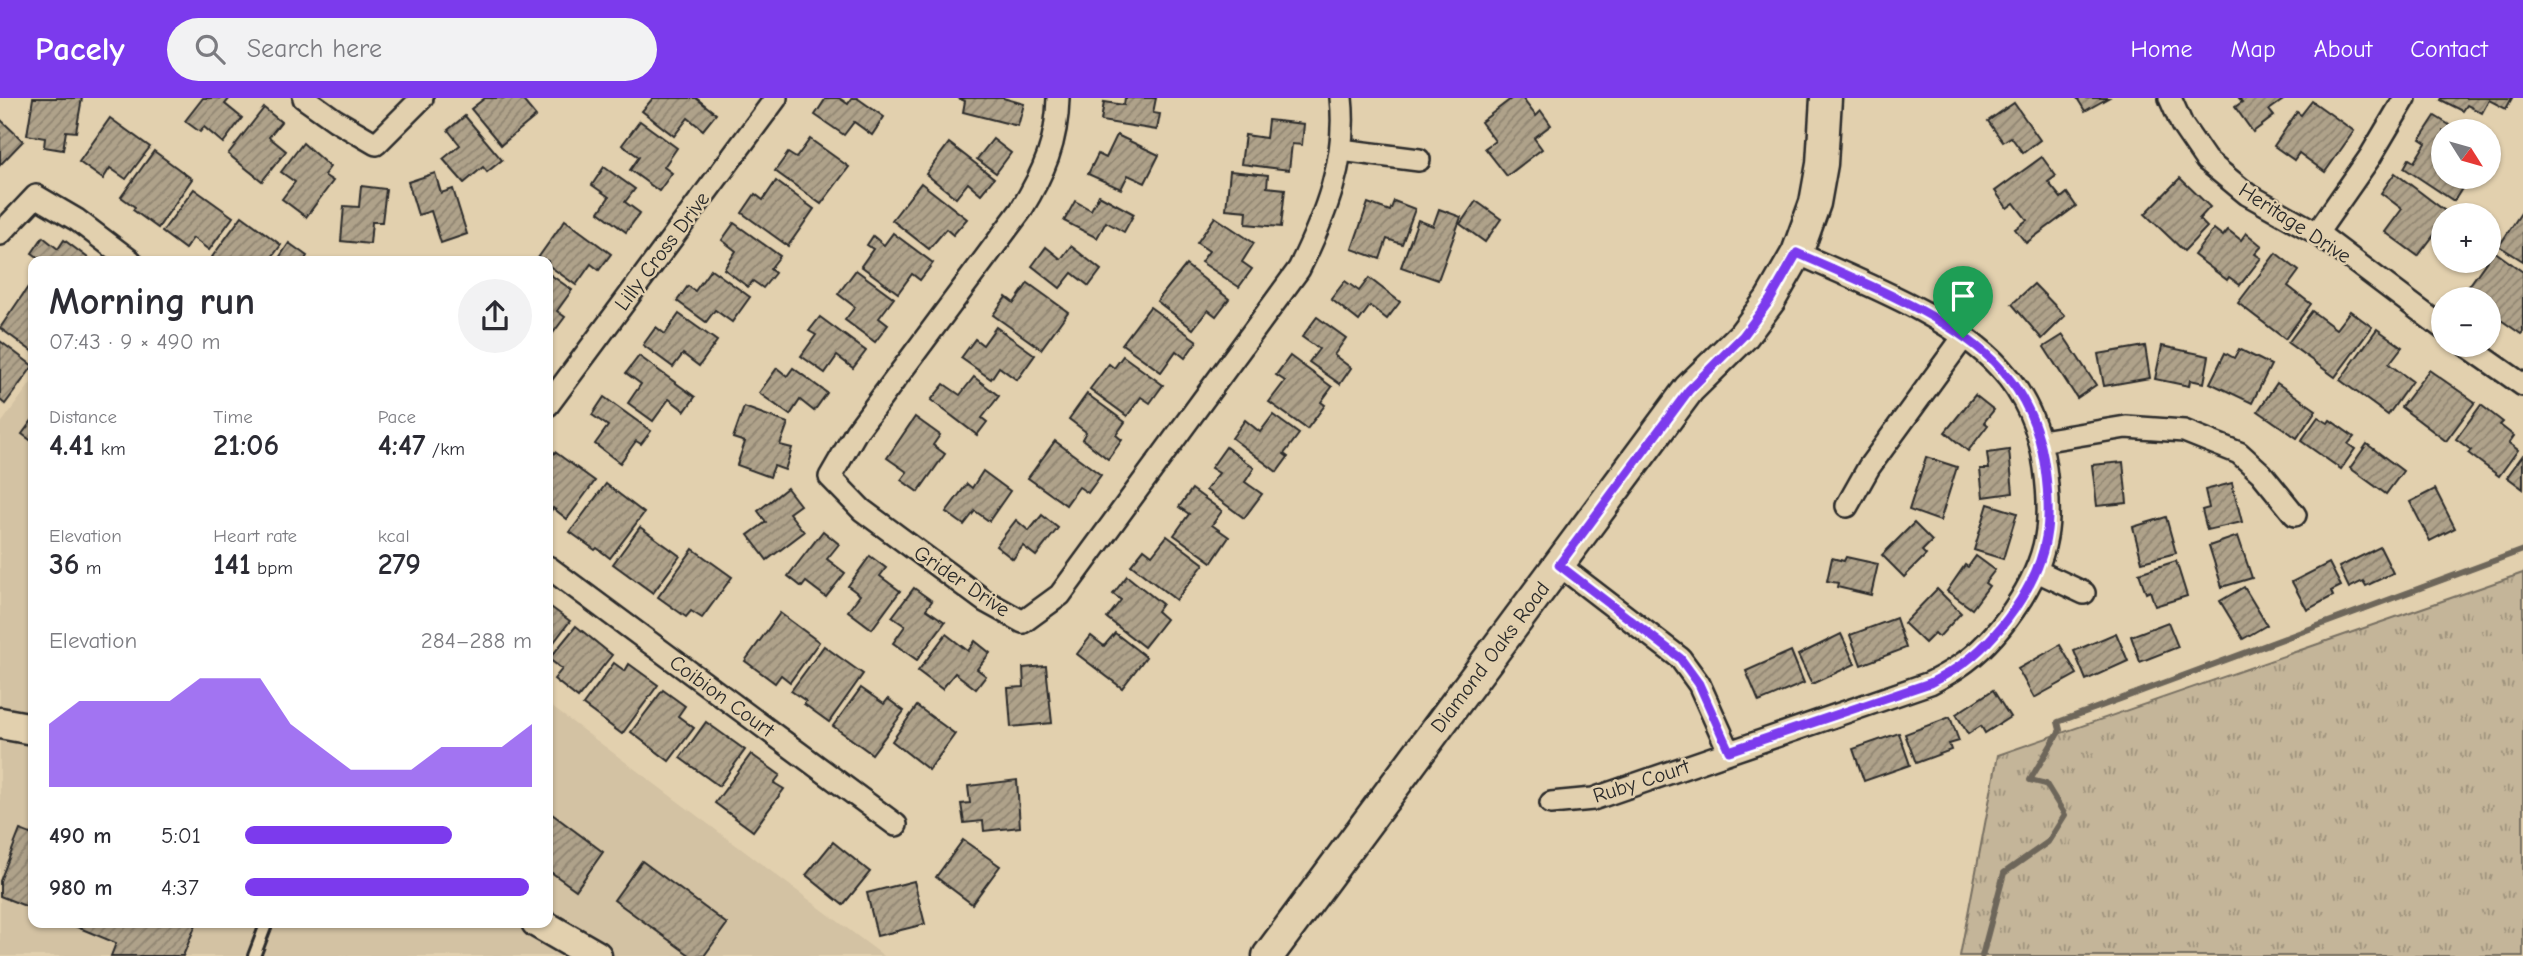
<!DOCTYPE html>
<html lang="en">
<head>
<meta charset="utf-8">
<style>
  body { margin:0; font-family:"Comic Neue",sans-serif; background:#f2f2f3; color:#2b2b33; height:100vh; display:flex; flex-direction:column; font-size:26px; white-space:nowrap }
  * { box-sizing:border-box; margin:0 }
  p { font-size:23px; color:#7c7c81 }
  .icon { flex:none; width:38px; height:38px; fill:none; stroke:currentColor; stroke-width:2; stroke-linecap:round; stroke-linejoin:round }
  .map { position:relative; flex:1; overflow:hidden }
  .side { position:absolute; left:28px; top:158px; width:525px; height:672px; display:flex; flex-direction:column; background:#fff; border-radius:14px; box-shadow:0 2px 5px #0004 }
  .side>* { flex:none }
  .needle { width:46px; rotate:127deg }
  .controls { position:absolute; left:2431px; top:21px; display:grid; gap:14px }
  .controls a { display:grid; place-items:center; width:70px; height:70px; border-radius:50%; background:#fff; box-shadow:0 2px 5px #0004; font-size:35px }
  .pin { position:absolute; display:grid; place-items:center; width:60px; height:60px; color:#fff; margin:-72px -30px; border-radius:50% 50% 50% 0; rotate:-45deg; box-shadow:0 0 7px #0007 }
  .pin .icon { rotate:45deg }
  .round { display:grid; place-items:center; flex:none; width:74px; height:74px; border-radius:37px; background:#f2f2f3 }
  .summary { display:flex; align-items:center; justify-content:space-between; height:119px; padding:0 21px }
  h1 { font-size:38px; font-weight:700; line-height:52px }
  .figures { display:grid; grid-template-columns:repeat(3,1fr); gap:10px; height:119px; padding:7px 21px }
  .figures div { display:grid; align-content:center }
  .figures b { font-size:30px; font-weight:700 }
  .figures small { font-size:19px; font-weight:400 }
  .figures p { font-size:19px }
  .chart { height:196px; padding:14px 21px }
  .chart p { display:flex; justify-content:space-between }
  .chart svg { width:100%; height:126px; margin-top:7px; fill:#7c3aed; opacity:.7 }
  ul { padding:0 21px; list-style:none; font-size:23px }
  li { display:grid; grid-template-columns:112px 84px 1fr; align-items:center; height:52px }
  li i { height:18px; border-radius:9px; background:#7c3aed }
  header { display:flex; align-items:center; gap:42px; box-sizing:border-box; height:98px; padding:0 35px; background:#7c3aed; color:#fff }
  header strong { font-size:33px }
  nav { display:flex; gap:38px; margin-inline-start:auto; font-size:24px }
  .search { width:490px; height:63px; background:#f2f2f3; display:flex; align-items:center; gap:18px; box-sizing:border-box; padding:0 24px; border-radius:38px; color:#7c7c81; font-size:26px }
  .map>svg:first-child { display:block }
  .built { fill:#d3c2a3 }
  .grass { fill:url(#grass-tufts); stroke:#787062; stroke-width:2 }
  .lines { fill:none; stroke-linecap:round; stroke-linejoin:round }
  .stream { stroke:#6d665a; stroke-width:6 }
  .building { fill:url(#building-hatch); stroke:#2b2b2b; stroke-width:2 }
  .lane-casing { stroke:#2b2b2b; stroke-width:16 }
  .street-casing { stroke:#2b2b2b; stroke-width:26 }
  .secondary-casing { stroke:#2b2b2b; stroke-width:35 }
  .lane { stroke:#e2d0ae; stroke-width:10 }
  .street { stroke:#e2d0ae; stroke-width:21 }
  .secondary { stroke:#e2d0ae; stroke-width:30 }
  .route-casing { stroke:#fff; stroke-width:14 }
  .route { stroke:#7c3aed; stroke-width:9 }
  .labels { text-anchor:middle; stroke-width:5; stroke-linejoin:round; paint-order:stroke }
  .street-label { font-size:21px; fill:#2b2b2b; stroke:#e2d0ae }
</style>
</head>
<body>
<header>
<strong>Pacely</strong>
<div class="search"><svg class="icon" aria-label="search" viewBox="0 0 24 24"><circle cx="10" cy="10" r="6"/><path d="M15 15l6 6"/></svg>Search here</div>
<nav><a>Home</a><a>Map</a><a>About</a><a>Contact</a></nav>
</header>
<div class="map">
<svg width="2523" height="858" viewBox="0 0 2523 858">
  <defs>
    <pattern id="grass-tufts" width="24" height="20" patternUnits="userSpaceOnUse" patternTransform="scale(1.75)"><rect width="24" height="20" fill="#c4b599"/><path d="M3 7l-1-3M5 7V3M7 7l1-3M15 17l-1-3M17 17v-4M19 17l1-3" fill="none" stroke="#9f937d"/></pattern>
    <pattern id="building-hatch" width="6" height="6" patternUnits="userSpaceOnUse" patternTransform="scale(1.75)"><rect width="6" height="6" fill="#afa28a"/><path d="M-1 1l2-2M0 6l6-6M5 7l2-2" fill="none" stroke="#8f8471"/></pattern>
  </defs>
  <rect width="100%" height="100%" fill="#e2d0ae"/>
  <filter id="ink" filterUnits="userSpaceOnUse"><feTurbulence type="fractalNoise" baseFrequency=".0143" numOctaves="2"/><feDisplacementMap in="SourceGraphic" scale="14" xChannelSelector="R" yChannelSelector="G"/><feConvolveMatrix kernelMatrix="1 2 1 2 8 2 1 2 1" color-interpolation-filters="sRGB"/></filter>
  <g filter="url(#ink)">
    <polygon class="built" points="33,282 33,824 548,824 548,606 884,858 0,858 0,327"/>
    <polygon class="grass" points="2523,475 2523,858 1960,858 1998,657"/>
    <g class="lines">
      <polyline class="stream" points="1982,858 2004,775 2048,744 2065,717 2046,686 2030,682 2060,632 2058,624 2523,452"/>
    </g>
    <g class="building">
      <polygon points="33,0 82,0 76,34 66,33 63,52 44,49 45,40 27,37"/>
      <polygon points="203,0 230,0 225,6 242,20 223,45 204,29 200,34 185,23"/>
      <polygon points="485,0 521,0 536,18 501,47 471,11"/>
      <polygon points="653,0 696,0 716,16 703,32 688,20 674,38 642,13"/>
      <polygon points="826,0 839,0 848,6 852,0 857,0 884,19 872,37 854,24 844,37 815,17"/>
      <polygon points="958,0 1003,0 1024,6 1018,28 963,14 965,3"/>
      <polygon points="1125,0 1156,0 1153,15 1160,16 1157,32 1101,23 1104,4 1124,7"/>
      <polygon points="1512,0 1522,0 1536,18 1541,13 1551,27 1534,40 1542,51 1507,78 1485,50 1495,43 1481,24"/>
      <polygon points="2077,0 2108,0 2085,13"/>
      <polygon points="2239,0 2286,0 2269,12 2274,18 2253,34 2235,9 2242,4"/>
      <polygon points="2442,0 2512,0 2506,11 2489,2 2482,15 2467,7 2463,13 2441,2"/>
      <polygon points="2312,3 2354,33 2325,74 2299,55 2294,62 2274,48 2297,14 2301,17"/>
      <polygon points="2014,5 2040,42 2023,55 2011,39 2003,44 1988,23"/>
      <polygon points="264,10 281,24 269,39 286,53 262,83 228,56"/>
      <polygon points="465,18 502,62 487,74 483,69 464,85 443,61 460,47 448,32"/>
      <polygon points="2435,18 2459,33 2443,33 2443,79 2465,79 2468,81 2454,103 2404,70 2409,61 2414,64 2426,45 2420,41"/>
      <polygon points="110,20 150,49 126,81 110,70 103,81 79,64"/>
      <polygon points="0,21 23,43 0,67"/>
      <polygon points="1268,22 1304,26 1302,47 1292,46 1289,72 1241,66 1245,37 1266,40"/>
      <polygon points="640,23 677,50 664,69 672,75 659,93 630,72 639,59 622,47"/>
      <polygon points="1117,37 1159,57 1145,85 1128,77 1121,91 1088,76 1098,56 1106,60"/>
      <polygon points="810,41 849,69 821,106 775,73 788,55 796,60"/>
      <polygon points="993,41 1011,55 996,75 977,61"/>
      <polygon points="303,45 330,69 324,77 333,83 306,119 282,101 295,84 281,74"/>
      <polygon points="949,45 994,80 981,96 968,85 956,100 926,76"/>
      <polygon points="154,53 192,81 158,130 133,112 135,109 121,99"/>
      <polygon points="2042,59 2056,78 2048,84 2061,100 2067,95 2076,108 2026,145 2015,131 2027,122 2014,105 2007,110 1995,93"/>
      <polygon points="604,69 635,91 625,104 640,115 626,134 599,114 609,99 592,87"/>
      <polygon points="1230,73 1268,77 1267,89 1285,91 1281,129 1246,126 1247,113 1226,111"/>
      <polygon points="435,75 441,95 453,91 467,136 441,145 431,113 418,117 408,84"/>
      <polygon points="2395,75 2449,116 2443,117 2443,125 2418,158 2385,134 2402,111 2381,95"/>
      <polygon points="2180,80 2210,109 2199,121 2207,129 2184,153 2145,116"/>
      <polygon points="776,83 814,111 788,148 742,115 755,96 763,102"/>
      <polygon points="921,85 967,121 953,137 946,131 929,151 892,122"/>
      <polygon points="361,88 386,91 382,124 372,124 370,146 341,143 344,108 359,109"/>
      <polygon points="194,91 233,119 209,152 193,140 185,151 162,134"/>
      <polygon points="1099,97 1134,116 1124,134 1106,124 1097,140 1064,123 1075,103 1091,112"/>
      <polygon points="1394,103 1415,111 1402,146 1387,141 1380,161 1352,151 1368,105 1390,113"/>
      <polygon points="1476,103 1501,121 1485,144 1460,126"/>
      <polygon points="1439,111 1461,119 1438,182 1401,169 1418,122 1433,128"/>
      <polygon points="2523,112 2523,163 2499,148"/>
      <polygon points="242,118 281,147 269,163 217,163 212,159"/>
      <polygon points="1215,119 1254,145 1242,164 1252,171 1239,189 1201,164 1209,153 1197,145"/>
      <polygon points="565,122 611,156 599,172 591,166 576,187 548,167 548,163 538,160"/>
      <polygon points="734,125 780,158 770,171 775,175 763,190 753,183 748,189 724,171 736,153 722,142"/>
      <polygon points="2214,131 2223,138 2228,132 2241,142 2246,135 2262,148 2255,156 2261,160 2240,187 2229,179 2227,182 2194,157"/>
      <polygon points="893,135 933,165 920,182 912,176 898,195 861,168 873,151 867,147 873,138 884,147"/>
      <polygon points="43,139 58,151 64,142 92,163 37,163 39,160 32,155"/>
      <polygon points="289,145 307,158 304,163 277,163"/>
      <polygon points="1071,148 1101,172 1089,188 1072,175 1060,190 1032,168 1046,149 1061,161"/>
      <polygon points="2494,153 2523,174 2523,234 2521,236 2488,213 2488,201 2473,201 2464,195"/>
      <polygon points="2276,155 2299,173 2288,188 2311,206 2285,241 2238,205"/>
      <polygon points="1186,167 1229,201 1216,218 1208,212 1193,231 1157,203"/>
      <polygon points="711,171 750,199 732,224 715,212 706,224 677,203 688,188 695,193"/>
      <polygon points="856,172 894,200 879,220 888,227 875,244 845,222 855,209 838,196"/>
      <polygon points="548,175 572,192 557,213 565,219 553,235 548,231"/>
      <polygon points="1369,180 1400,204 1387,221 1370,208 1359,223 1331,201 1345,183 1359,193"/>
      <polygon points="1028,185 1068,214 1041,251 993,217 1006,199 1014,205"/>
      <polygon points="2034,186 2065,218 2042,241 2012,206"/>
      <polygon points="28,189 33,192 33,254 0,230"/>
      <polygon points="1150,209 1197,243 1185,260 1176,253 1161,274 1122,246"/>
      <polygon points="2312,213 2336,231 2350,213 2372,229 2335,279 2288,245"/>
      <polygon points="679,216 717,243 699,268 683,256 673,269 643,247 656,229 665,236"/>
      <polygon points="820,219 866,253 853,270 837,258 825,275 801,258 816,237 809,233"/>
      <polygon points="1317,219 1346,240 1334,257 1351,270 1340,286 1309,264 1319,251 1302,239"/>
      <polygon points="996,229 1035,257 1017,282 999,269 991,281 961,260 975,241 983,247"/>
      <polygon points="2377,231 2402,249 2389,266 2412,283 2388,317 2340,282"/>
      <polygon points="2063,237 2096,287 2077,300 2044,249"/>
      <polygon points="0,243 33,268 5,306 0,302"/>
      <polygon points="2145,248 2150,280 2104,288 2098,256"/>
      <polygon points="2162,248 2209,258 2204,285 2190,282 2189,288 2155,281"/>
      <polygon points="2239,251 2271,267 2252,305 2210,285 2225,255 2234,260"/>
      <polygon points="639,258 695,299 685,313 669,301 653,323 628,305 641,286 626,275"/>
      <polygon points="1123,258 1163,287 1150,305 1141,299 1127,318 1090,291 1109,266 1114,270"/>
      <polygon points="1290,258 1332,289 1321,304 1325,307 1307,331 1269,304 1285,283 1276,277"/>
      <polygon points="777,270 787,278 793,270 827,295 814,313 800,302 790,317 759,295"/>
      <polygon points="2429,272 2475,304 2446,343 2401,309"/>
      <polygon points="974,279 999,298 982,320 987,324 977,337 931,302 944,286 960,297"/>
      <polygon points="2277,285 2316,312 2297,340 2258,313"/>
      <polygon points="1087,296 1125,324 1116,337 1122,342 1108,361 1082,341 1086,334 1069,321"/>
      <polygon points="1975,297 1994,312 1984,324 1988,327 1968,353 1945,334"/>
      <polygon points="604,299 651,333 641,346 636,343 620,365 595,346 608,328 592,317"/>
      <polygon points="2481,307 2503,324 2500,327 2514,338 2509,345 2518,352 2499,378 2468,355 2471,352 2456,341"/>
      <polygon points="744,309 788,325 780,347 792,350 785,372 774,368 770,379 737,367 745,344 733,340"/>
      <polygon points="1273,317 1299,336 1284,356 1288,359 1277,374 1232,340 1245,322 1260,334"/>
      <polygon points="915,319 940,337 933,347 945,356 918,394 901,382 907,374 887,360"/>
      <polygon points="2318,319 2328,325 2330,322 2354,339 2348,346 2355,351 2341,371 2301,343"/>
      <polygon points="33,321 33,344 22,336"/>
      <polygon points="1055,343 1101,377 1088,395 1079,389 1066,407 1028,380"/>
      <polygon points="2367,346 2403,373 2386,396 2350,370"/>
      <polygon points="1226,349 1254,370 1245,384 1262,396 1244,420 1206,392 1219,375 1211,370"/>
      <polygon points="2009,352 2013,395 1983,399 1980,371 1989,371 1987,355"/>
      <polygon points="555,354 595,383 567,421 553,410 548,417 548,364"/>
      <polygon points="2523,357 2523,391 2507,379"/>
      <polygon points="1926,359 1957,369 1940,423 1909,412"/>
      <polygon points="2123,364 2127,405 2097,408 2092,367"/>
      <polygon points="983,373 1010,393 989,423 975,413 964,427 946,414 967,386 972,390"/>
      <polygon points="2232,385 2242,424 2207,432 2202,412 2209,410 2205,392"/>
      <polygon points="606,386 644,415 610,460 597,450 595,452 570,434"/>
      <polygon points="787,390 800,407 789,415 804,434 767,462 748,437 766,424 758,413"/>
      <polygon points="1192,391 1222,413 1212,427 1229,439 1212,464 1174,437 1189,416 1179,409"/>
      <polygon points="2435,391 2455,430 2430,443 2410,404"/>
      <polygon points="1988,406 2017,415 2003,461 1974,452"/>
      <polygon points="1042,417 1058,430 1036,458 1023,448 1013,461 996,448 1016,422 1029,433"/>
      <polygon points="2166,419 2176,455 2142,464 2133,429"/>
      <polygon points="1914,425 1932,443 1922,453 1926,457 1904,479 1882,457"/>
      <polygon points="640,429 680,458 653,495 613,466"/>
      <polygon points="823,433 839,446 827,461 845,475 826,499 806,484 802,489 788,478"/>
      <polygon points="1167,438 1204,466 1176,502 1131,467 1144,451 1152,457"/>
      <polygon points="2238,438 2252,480 2222,489 2209,448"/>
      <polygon points="2380,449 2393,475 2366,488 2363,483 2349,490 2339,469"/>
      <polygon points="693,451 732,479 702,520 691,513 686,519 658,499"/>
      <polygon points="870,458 886,470 880,478 900,493 872,531 848,513 860,497 848,488"/>
      <polygon points="1976,458 1995,472 1985,485 1989,488 1972,511 1947,493 1965,467 1968,469"/>
      <polygon points="1846,459 1878,466 1871,497 1837,489 1838,485 1827,483 1832,460 1844,463"/>
      <polygon points="2176,463 2187,498 2155,508 2150,493 2146,495 2139,475"/>
      <polygon points="2329,465 2341,488 2331,493 2333,498 2307,512 2292,484"/>
      <polygon points="1127,478 1162,506 1157,513 1166,521 1144,549 1107,520 1121,502 1113,496"/>
      <polygon points="2244,489 2267,527 2243,541 2220,503"/>
      <polygon points="914,490 932,503 926,511 945,524 917,562 893,545 905,528 892,519"/>
      <polygon points="1937,491 1961,515 1939,539 1935,535 1925,545 1904,525"/>
      <polygon points="548,507 570,523 548,552"/>
      <polygon points="780,515 819,544 790,584 781,577 775,585 745,563"/>
      <polygon points="1896,520 1906,550 1861,567 1850,537"/>
      <polygon points="2168,524 2178,549 2140,564 2131,538"/>
      <polygon points="576,528 612,557 578,600 554,581 562,571 549,561"/>
      <polygon points="1115,535 1146,559 1122,590 1077,556 1091,538 1104,548"/>
      <polygon points="2116,535 2128,563 2086,582 2074,553"/>
      <polygon points="946,536 968,553 975,543 990,555 977,571 986,578 976,591 955,575 942,591 918,573"/>
      <polygon points="1841,536 1855,566 1812,586 1798,557"/>
      <polygon points="2060,547 2077,576 2034,600 2018,571"/>
      <polygon points="824,548 863,576 829,624 804,606 806,603 791,593"/>
      <polygon points="1791,553 1804,585 1759,604 1746,573"/>
      <polygon points="614,565 625,573 629,566 658,587 622,636 583,607"/>
      <polygon points="1046,568 1052,625 1011,629 1008,590 1024,589 1023,570"/>
      <polygon points="861,590 884,606 888,601 904,613 872,656 833,628"/>
      <polygon points="663,592 685,608 678,618 694,630 669,663 631,634"/>
      <polygon points="1993,592 2010,619 1985,635 1981,628 1968,636 1956,616"/>
      <polygon points="917,608 955,636 929,672 892,643"/>
      <polygon points="1950,619 1959,643 1949,646 1951,652 1916,665 1905,636"/>
      <polygon points="706,624 745,652 719,688 680,660"/>
      <polygon points="1899,635 1910,667 1864,683 1853,651"/>
      <polygon points="751,656 780,677 774,685 784,691 753,733 715,705"/>
      <polygon points="1017,682 1020,729 984,733 983,723 964,725 961,706 970,705 968,688"/>
      <polygon points="548,713 603,754 576,792 548,772"/>
      <polygon points="20,732 33,737 33,811 0,798 0,783"/>
      <polygon points="963,742 1000,768 972,806 936,779"/>
      <polygon points="833,744 870,774 843,807 806,777"/>
      <polygon points="642,763 727,826 704,858 691,858 614,802"/>
      <polygon points="914,783 925,826 877,838 867,795"/>
      <polygon points="65,824 197,824 183,858 111,858 116,845"/>
    </g>
    <g class="lines">
      <defs>
        <polyline id="lane" points="254,858 267,824"/>
        <g id="street">
          <polyline points="304,0 335,22 376,46 422,0"/>
          <path d="M 1058,0 C 1057,45 1044,74 1021,112 L 856,334 L 830,379 L 862,412 L 985,503 L 1023,524 L 1060,497 L 1299,171 C 1325,118 1348,61 1341,0"/>
          <polyline points="2170,0 2182,27 2206,62 2247,96 2317,135 2443,230"/>
          <polyline points="1341,52 1419,62"/>
          <polyline points="2317,135 2370,59 2405,0"/>
          <polyline points="0,136 36,98 77,122 131,163"/>
          <polyline points="2466,247 2523,287"/>
          <polyline points="548,307 776,0"/>
          <polyline points="2041,343 2126,329 2184,333 2239,355 2261,375 2295,417"/>
          <polyline points="1847,408 1869,369 1963,240"/>
          <polyline points="1559,467 1680,560 1699,586 1729,653"/>
          <polyline points="548,469 896,727"/>
          <polyline points="2037,473 2084,495"/>
          <path d="M 1551,705 L 1593,701 L 1930,585 C 1940,580 1949,575 1958,569 C 1997,543 2038,486 2046,439 C 2050,417 2048,392 2045,370 C 2040,333 2026,298 2000,270 C 1954,219 1859,183 1797,155"/>
        </g>
        <g id="secondary">
          <polyline points="0,625 33,631"/>
          <polyline points="537,824 596,858"/>
          <polyline points="1268,858 1689,291 1743,238 1770,202 1797,155 1815,105 1822,66 1826,0"/>
        </g>
      </defs>
      <use href="#lane" class="lane-casing"/>
      <use href="#street" class="street-casing"/>
      <use href="#secondary" class="secondary-casing"/>
      <use href="#lane" class="lane"/>
      <use href="#street" class="street"/>
      <use href="#secondary" class="secondary"/>
    </g>
  </g>
  <g class="lines" filter="url(#ink)">
    <defs>
      <path id="route" d="M 1797,155 C 1859,183 1954,219 2000,270 C 2026,298 2040,333 2045,370 C 2048,392 2050,417 2046,439 C 2039,486 1997,543 1958,569 C 1949,575 1940,580 1930,585 L 1729,653 L 1699,586 L 1680,560 L 1559,467 L 1689,292 L 1743,238 L 1770,202 Z"/>
    </defs>
    <use href="#route" class="route-casing"/>
    <use href="#route" class="route"/>
  </g>
  <g class="labels">
    <g class="street-label">
      <text transform="translate(2295 125) rotate(33)" y="7">Heritage Drive</text>
      <text transform="translate(662 153) rotate(-53)" y="7">Lilly Cross Drive</text>
      <text transform="translate(962 483) rotate(34)" y="7">Grider Drive</text>
      <text transform="translate(1490 559) rotate(-53)" y="7">Diamond Oaks Road</text>
      <text transform="translate(722 598) rotate(36)" y="7">Coibion Court</text>
      <text transform="translate(1641 683) rotate(-18)" y="7">Ruby Court</text>
    </g>
  </g>
</svg>
<div class="controls">
<a><svg class="needle" viewBox="-14 -14 28 28"><path d="M0-13l5 13h-10z" fill="#e53935"/><path d="M0 13l5-13h-10z" fill="#7c7c81"/></svg></a>
<a>+</a>
<a>−</a>
</div>
<div class="pin" style="left:1963px;top:240px;background:#1e9e55"><svg class="icon" aria-label="arrive" viewBox="0 0 24 24"><path d="M6 21V4h12l-3 4 3 4H6"/></svg></div>
<section class="side">
<div class="summary"><div><h1>Morning run</h1><p>07:43 · 9 × 490 m</p></div><a class="round"><svg class="icon" aria-label="share" viewBox="0 0 24 24"><path d="M12 15V3M7 8l5-5 5 5M5 13v7h14v-7"/></svg></a></div>
<div class="figures">
<div><p>Distance</p><b>4.41<small> km</small></b></div>
<div><p>Time</p><b>21:06</b></div>
<div><p>Pace</p><b>4:47<small> /km</small></b></div>
</div>
<div class="figures">
<div><p>Elevation</p><b>36<small> m</small></b></div>
<div><p>Heart rate</p><b>141<small> bpm</small></b></div>
<div><p>kcal</p><b>279</b></div>
</div>
<div class="chart"><p><span>Elevation</span>284–288 m</p>
<svg viewBox="0 0 160 44" preserveAspectRatio="none"><path d="M0 44V22L10 14L20 14L30 14L40 14L50 6L60 6L70 6L80 22L90 30L100 38L110 38L120 38L130 30L140 30L150 30L160 22V44z"/></svg>
</div>
<ul>
<li><b>490 m</b>5:01<i style="width:72%"></i></li>
<li><b>980 m</b>4:37<i style="width:99%"></i></li>
</ul>
</section>
</div>
</body>
</html>
